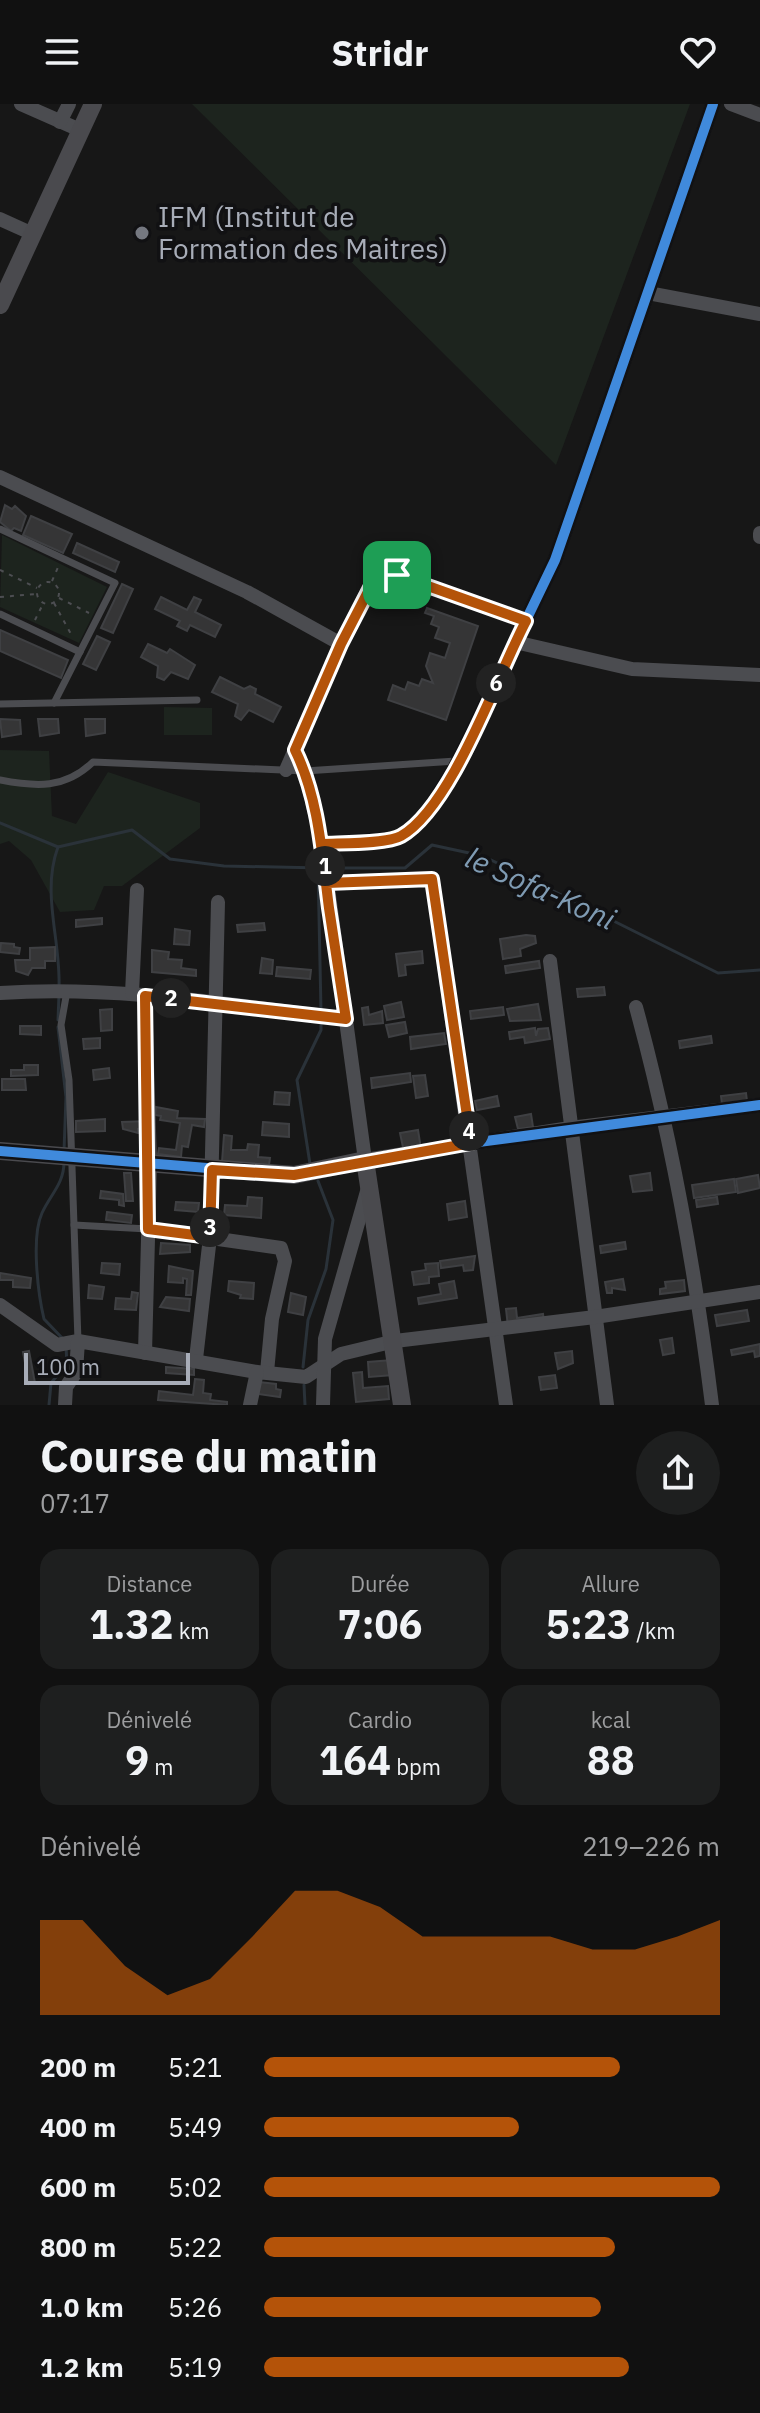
<!DOCTYPE html>
<html lang="fr">
<head>
<meta charset="utf-8">
<style>
  body { margin:0; font-family:"IBM Plex Sans",sans-serif; background:#1e1f1f; color:#f1f3f6; height:100vh; display:flex; flex-direction:column; font-size:30px; white-space:nowrap }
  * { box-sizing:border-box; margin:0 }
  p { font-size:26px; color:#9c9d9f }
  .icon { flex:none; width:44px; height:44px; fill:none; stroke:currentColor; stroke-width:2; stroke-linecap:round; stroke-linejoin:round }
  .map { position:relative; height:1301px; overflow:hidden }
  .details { display:flex; flex-direction:column; background:#111; flex:1 }
  .details>* { flex:none }
  .scale { position:absolute; left:24px; bottom:20px; width:166px; box-sizing:border-box; padding-left:8px; border:4px solid #a8adb8; border-top:0; font-size:22px; line-height:28px; white-space:nowrap; color:#a8adb8; -webkit-text-stroke:6px #111113; paint-order:stroke }
  .pin { position:absolute; display:grid; place-items:center; width:68px; height:68px; color:#fff; margin:-34px; border-radius:16px; box-shadow:0 4px 12px #0006 }
  .km { position:absolute; width:40px; height:40px; margin:-20px; border-radius:50%; background:#222; color:#fff; font-size:22px; line-height:40px; text-align:center }
  .round { display:grid; place-items:center; flex:none; width:84px; height:84px; border-radius:42px; background:#1e1f1f }
  .head { display:flex; align-items:center; justify-content:space-between; height:136px; padding:0 40px }
  h1 { font-size:44px; font-weight:700; line-height:60px }
  .metrics { display:grid; grid-template-columns:repeat(3,1fr); gap:12px; height:136px; padding:8px 40px }
  .metrics div { display:grid; align-content:center; border-radius:20px; background:#1e1f1f; text-align:center }
  .metrics b { font-size:40px; font-weight:700 }
  .metrics small { font-size:22px; font-weight:400 }
  .metrics p { font-size:22px }
  .chart { height:224px; padding:16px 40px }
  .chart p { display:flex; justify-content:space-between }
  .chart svg { width:100%; height:144px; margin-top:8px; fill:#b45309; opacity:.7 }
  ul { padding:0 40px; list-style:none; font-size:26px }
  li { display:grid; grid-template-columns:128px 96px 1fr; align-items:center; height:60px }
  li i { height:20px; border-radius:10px; background:#b45309 }
  header { display:flex; justify-content:space-between; align-items:center; height:104px; padding:0 40px; background:#111; font-size:36px; font-weight:700 }
  .map>svg:first-child { display:block }
  .green { fill:#1d241e }
  .lines { fill:none; stroke-linecap:round; stroke-linejoin:round }
  .stream { stroke:#2a3239; stroke-width:3 }
  .building { fill:#353536; stroke:#3f4043; stroke-width:2 }
  .path { stroke:#4d4e52; stroke-width:2; stroke-dasharray:4 6; stroke-linecap:butt }
  .lane { stroke:#4b4c50; stroke-width:7 }
  .street { stroke:#4b4c50; stroke-width:14 }
  .secondary { stroke:#4a4a4e; stroke-width:18 }
  .cycleway-casing { stroke:#111113; stroke-width:15 }
  .cycleway { stroke:#408adc; stroke-width:10 }
  .route-casing { stroke:#fff; stroke-width:16 }
  .route { stroke:#b45309; stroke-width:10 }
  .poi-dot { fill:#757880; stroke:#111113; stroke-width:3 }
  .labels { text-anchor:middle; stroke-width:7; stroke-linejoin:round; paint-order:stroke }
  .poi-label { font-size:28px; fill:#a8adb8; stroke:#111113; text-anchor:start }
  .water-label { font-size:30px; font-style:italic; fill:#7f9bb3; stroke:#111113 }
</style>
</head>
<body>
<header><svg class="icon" aria-label="menu" viewBox="0 0 24 24"><path d="M4 6h16M4 12h16M4 18h16"/></svg>Stridr<svg class="icon" aria-label="heart" viewBox="0 0 24 24"><path d="M12 20l-8-8c-3-5 5-10 8-4 3-6 11-1 8 4z"/></svg></header>
<div class="map">
<svg width="760" height="1301" viewBox="0 0 760 1301">
  <rect width="100%" height="100%" fill="#171717"/>
  <g class="green">
    <polygon points="192,0 690,0 556,361"/>
    <polygon points="2,431 107,483 79,539 0,503"/>
    <polygon points="164,603 212,604 212,631 164,631"/>
    <polygon points="0,646 49,647 52,712 76,720 108,668 200,699 200,724 122,782 104,782 94,806 60,808 31,756 9,737 0,740"/>
  </g>
  <g class="lines">
    <g class="stream">
      <polyline points="0,719 58,743 132,726 170,755 224,762 321,764"/>
      <path d="M 58,743 C 41,789 61,836 59,884"/>
      <polyline points="318,764 321,907"/>
      <polyline points="329,764 405,764 432,741 483,752 718,869 760,866"/>
      <polyline points="58,916 59,891"/>
      <polyline points="58,923 66,993 64,1047"/>
      <path d="M 64,1058 C 64,1080 50,1091 42,1109 C 31,1133 38,1190 44,1215 L 64,1236"/>
      <polyline points="310,1060 297,976 321,926 321,918"/>
      <polyline points="303,1263 308,1216 326,1165 333,1116 318,1077"/>
      <polyline points="304,1281 305,1301"/>
      <polyline points="49,1301 51,1279 67,1260 66,1243"/>
    </g>
  </g>
  <g class="building">
    <polygon points="5,401 12,405 15,402 26,412 21,427 14,424 11,427 0,418"/>
    <polygon points="31,412 72,430 63,449 23,431"/>
    <polygon points="77,439 119,458 115,468 73,449"/>
    <polygon points="122,480 133,485 113,529 101,524"/>
    <polygon points="161,493 187,506 194,493 201,496 195,508 221,521 215,533 190,521 187,527 177,522 180,517 155,505"/>
    <polygon points="427,504 478,522 446,616 388,596 393,581 405,586 408,578 419,582 422,575 433,579 426,562 430,549 445,554 450,539 435,534 439,523 431,520 434,512 425,509"/>
    <polygon points="0,526 68,556 61,574 0,547"/>
    <polygon points="97,532 110,538 96,566 83,560"/>
    <polygon points="148,540 167,549 170,545 195,561 188,575 171,568 164,576 157,573 158,562 141,553"/>
    <polygon points="220,573 244,585 250,582 256,585 255,590 281,603 273,618 249,606 241,616 235,612 238,600 212,588"/>
    <polygon points="0,615 20,616 21,630 2,633"/>
    <polygon points="38,615 58,615 59,629 40,632"/>
    <polygon points="85,615 105,615 105,629 86,632"/>
    <polygon points="102,814 102,820 76,823 76,816"/>
    <polygon points="264,819 265,826 238,828 237,821"/>
    <polygon points="175,825 190,827 189,841 174,840"/>
    <polygon points="526,831 535,832 536,839 520,845 521,852 503,855 500,835"/>
    <polygon points="1,839 14,840 14,843 20,844 19,850 0,848"/>
    <polygon points="55,843 55,857 45,857 45,864 32,864 28,871 16,867 15,856 30,856 30,844"/>
    <polygon points="152,846 169,848 168,855 182,856 181,864 196,866 196,872 152,868"/>
    <polygon points="422,847 423,859 405,861 406,871 399,872 396,850"/>
    <polygon points="262,854 273,856 272,870 260,869"/>
    <polygon points="539,857 540,864 506,869 505,862"/>
    <polygon points="277,863 311,866 310,875 276,872"/>
    <polygon points="604,883 605,891 578,893 577,885"/>
    <polygon points="401,898 404,913 387,916 384,902"/>
    <polygon points="538,900 541,916 510,917 507,905"/>
    <polygon points="368,903 369,911 382,907 383,919 364,921 362,904"/>
    <polygon points="503,903 504,911 471,915 470,907"/>
    <polygon points="112,905 112,926 101,927 100,906"/>
    <polygon points="405,918 407,929 389,933 386,921"/>
    <polygon points="20,922 41,922 41,931 20,930"/>
    <polygon points="535,924 536,932 538,925 548,924 550,935 525,939 524,933 510,935 509,928"/>
    <polygon points="444,929 446,940 411,945 410,933"/>
    <polygon points="711,932 712,939 680,944 679,937"/>
    <polygon points="100,934 100,944 84,945 83,935"/>
    <polygon points="24,961 38,961 38,971 11,972 11,966 24,966"/>
    <polygon points="109,964 110,974 94,976 93,966"/>
    <polygon points="410,969 411,978 372,984 371,974"/>
    <polygon points="425,971 428,992 416,994 413,972"/>
    <polygon points="2,975 25,975 26,986 2,986"/>
    <polygon points="275,988 290,989 289,1001 274,1000"/>
    <polygon points="746,989 747,997 722,1000 721,992"/>
    <polygon points="497,992 499,1002 477,1006 475,997"/>
    <polygon points="156,1003 178,1007 177,1014 205,1015 204,1023 192,1021 188,1043 182,1042 181,1053 158,1050 159,1044 176,1046 180,1019 160,1016 161,1012 155,1011"/>
    <polygon points="531,1010 533,1023 518,1025 515,1013"/>
    <polygon points="105,1015 105,1027 76,1028 76,1017"/>
    <polygon points="148,1017 148,1024 138,1025 138,1029 123,1025 122,1018"/>
    <polygon points="263,1018 289,1020 289,1033 262,1031"/>
    <polygon points="418,1026 421,1045 404,1048 400,1029"/>
    <polygon points="224,1031 232,1032 231,1046 247,1046 248,1040 259,1041 258,1053 270,1054 269,1061 222,1058"/>
    <polygon points="124,1069 131,1069 133,1097 126,1097"/>
    <polygon points="650,1069 652,1086 633,1088 630,1072"/>
    <polygon points="758,1071 760,1084 738,1089 736,1075"/>
    <polygon points="734,1075 736,1088 694,1094 692,1081"/>
    <polygon points="101,1087 123,1090 124,1102 119,1101 119,1096 100,1094"/>
    <polygon points="248,1093 262,1094 261,1114 224,1111 225,1101 247,1102"/>
    <polygon points="717,1093 718,1100 697,1103 696,1096"/>
    <polygon points="465,1097 467,1113 449,1116 447,1100"/>
    <polygon points="176,1098 199,1099 198,1108 175,1106"/>
    <polygon points="107,1108 132,1111 131,1119 106,1116"/>
    <polygon points="625,1138 626,1145 601,1149 600,1142"/>
    <polygon points="161,1139 190,1141 190,1148 160,1150"/>
    <polygon points="475,1152 473,1166 464,1167 463,1161 441,1164 440,1157"/>
    <polygon points="102,1159 120,1160 119,1171 101,1169"/>
    <polygon points="438,1159 439,1172 429,1173 429,1179 414,1181 412,1168 426,1166 425,1160"/>
    <polygon points="169,1162 193,1167 191,1191 186,1191 187,1175 183,1174 183,1179 168,1178"/>
    <polygon points="0,1169 31,1174 30,1184 13,1183 13,1176 0,1176"/>
    <polygon points="623,1175 625,1186 612,1184 612,1189 607,1189 605,1178"/>
    <polygon points="684,1176 685,1187 660,1190 660,1185 666,1184 665,1178"/>
    <polygon points="229,1177 254,1179 253,1195 240,1194 241,1191 228,1187"/>
    <polygon points="454,1177 457,1194 419,1200 418,1194 441,1190 439,1180"/>
    <polygon points="89,1181 104,1183 102,1195 88,1194"/>
    <polygon points="132,1188 138,1189 136,1206 115,1205 116,1194 131,1195"/>
    <polygon points="291,1189 306,1193 303,1211 288,1208"/>
    <polygon points="166,1193 190,1195 189,1207 160,1203"/>
    <polygon points="516,1204 517,1214 543,1210 544,1218 508,1223 506,1205"/>
    <polygon points="747,1206 749,1217 717,1222 715,1211"/>
    <polygon points="672,1234 674,1249 663,1251 660,1236"/>
    <polygon points="760,1240 760,1252 755,1253 754,1247 732,1251 731,1246"/>
    <polygon points="29,1247 35,1279 29,1280 23,1248"/>
    <polygon points="572,1247 573,1259 558,1265 555,1249"/>
    <polygon points="392,1256 393,1271 369,1273 368,1258"/>
    <polygon points="166,1263 194,1265 194,1271 166,1269"/>
    <polygon points="362,1268 363,1284 388,1282 389,1295 356,1298 353,1269"/>
    <polygon points="555,1271 557,1284 541,1286 539,1273"/>
    <polygon points="195,1275 204,1276 203,1289 211,1290 210,1296 227,1298 227,1301 158,1296 159,1287 193,1291"/>
    <polygon points="259,1278 276,1280 276,1285 281,1286 280,1293 258,1290"/>
  </g>
  <g class="lines">
    <g class="path">
      <polyline points="0,466 37,484"/>
      <polyline points="52,477 59,461"/>
      <circle cx="48" cy="489" r="11"/>
      <polyline points="0,493 36,490"/>
      <polyline points="59,494 89,509"/>
      <polyline points="54,499 72,532"/>
      <polyline points="35,516 43,500"/>
    </g>
    <g class="lane">
      <polyline points="0,425 115,479 54,599"/>
      <polyline points="0,510 80,548"/>
      <polyline points="0,600 197,596"/>
      <path d="M 0,676 C 36,683 65,685 93,658 L 305,667 L 456,657"/>
      <polyline points="67,887 61,921 69,976 78,1237"/>
      <polyline points="74,1121 148,1125"/>
    </g>
    <g class="street">
      <polyline points="21,0 80,26"/>
      <polyline points="731,0 760,11"/>
      <polyline points="60,18 69,0"/>
      <polyline points="0,115 33,130"/>
      <polyline points="648,189 760,210"/>
      <polyline points="0,373 247,488 341,540"/>
      <polyline points="760,429 760,433"/>
      <polyline points="515,538 632,565 760,571"/>
      <polyline points="295,646 305,667 322,740 365,1056 570,1024 760,1001"/>
      <polyline points="286,666 341,540 372,480 397,471 526,517"/>
      <polyline points="322,740 399,734 426,710 455,664 555,456 713,0"/>
      <polyline points="327,779 432,775 506,1301"/>
      <polyline points="550,857 607,1301"/>
      <path d="M 0,889 C 116,881 231,901 346,915"/>
      <polyline points="132,889 137,786"/>
      <path d="M 636,903 C 672,1035 695,1164 712,1301"/>
      <polyline points="148,1125 281,1144 285,1157 272,1215 267,1268"/>
      <polyline points="0,1201 57,1241 78,1237"/>
      <polyline points="145,1249 150,1059 145,892"/>
      <polyline points="196,1255 210,1133 218,798"/>
      <polyline points="65,1301 66,1283 76,1268 78,1237 257,1268 306,1273 341,1250 395,1237 595,1213 760,1188"/>
      <polyline points="250,1301 257,1268"/>
      <polyline points="323,1301 325,1235 368,1084"/>
    </g>
    <g class="secondary">
      <polyline points="0,201 93,0"/>
      <polyline points="0,1047 294,1071 365,1056 402,1301"/>
    </g>
    <defs>
      <g id="cycleway">
        <polyline points="322,740 399,734 426,710 455,664 555,456 713,0"/>
        <polyline points="0,1047 294,1071 471,1039 760,1001"/>
      </g>
    </defs>
    <use href="#cycleway" class="cycleway-casing"/>
    <use href="#cycleway" class="cycleway"/>
  </g>
  <g class="lines">
    <defs>
      <path id="route" d="M 397,471 L 372,480 L 341,540 L 295,646 C 319,695 322,751 329,804 C 335,841 340,878 346,915 L 145,892 L 148,1125 L 210,1133 L 212,1066 L 294,1071 L 471,1039 L 432,775 L 327,779 L 322,740 C 340,739 387,740 401,732 C 452,703 497,572 526,517 L 397,471"/>
    </defs>
    <use href="#route" class="route-casing"/>
    <use href="#route" class="route"/>
  </g>
  <circle class="poi-dot" cx="142" cy="129" r="8"/>
  <g class="labels">
    <g class="poi-label">
      <text x="158" y="123">IFM (Institut de<tspan x="158" dy="32">Formation des Maitres)</tspan></text>
    </g>
    <g class="water-label">
      <text transform="translate(540 785) rotate(24)" y="10">le Sofa-Koni</text>
    </g>
  </g>
</svg>
<div class="scale">100 m</div>
<div class="pin" style="left:397px;top:471px;background:#1e9e55"><svg class="icon" aria-label="arrive" viewBox="0 0 24 24"><path d="M6 21V4h12l-3 4 3 4H6"/></svg></div>
<b class="km" style="left:325px;top:762px">1</b>
<b class="km" style="left:171px;top:894px">2</b>
<b class="km" style="left:210px;top:1123px">3</b>
<b class="km" style="left:469px;top:1027px">4</b>
<b class="km" style="left:496px;top:579px">6</b>
</div>
<section class="details">
<div class="head"><div><h1>Course du matin</h1><p>07:17</p></div><a class="round"><svg class="icon" aria-label="share" viewBox="0 0 24 24"><path d="M12 15V3M7 8l5-5 5 5M5 13v7h14v-7"/></svg></a></div>
<div class="metrics">
<div><p>Distance</p><b>1.32<small> km</small></b></div>
<div><p>Durée</p><b>7:06</b></div>
<div><p>Allure</p><b>5:23<small> /km</small></b></div>
</div>
<div class="metrics">
<div><p>Dénivelé</p><b>9<small> m</small></b></div>
<div><p>Cardio</p><b>164<small> bpm</small></b></div>
<div><p>kcal</p><b>88</b></div>
</div>
<div class="chart"><p><span>Dénivelé</span>219–226 m</p>
<svg viewBox="0 0 160 44" preserveAspectRatio="none"><path d="M0 44V15L10 15L20 29L30 38L40 33L50 20L60 6L70 6L80 11L90 20L100 20L110 20L120 20L130 24L140 24L150 20L160 15V44z"/></svg>
</div>
<ul>
<li><b>200 m</b>5:21<i style="width:78%"></i></li>
<li><b>400 m</b>5:49<i style="width:56%"></i></li>
<li><b>600 m</b>5:02<i style="width:100%"></i></li>
<li><b>800 m</b>5:22<i style="width:77%"></i></li>
<li><b>1.0 km</b>5:26<i style="width:74%"></i></li>
<li><b>1.2 km</b>5:19<i style="width:80%"></i></li>
</ul>
</section>
</body>
</html>
